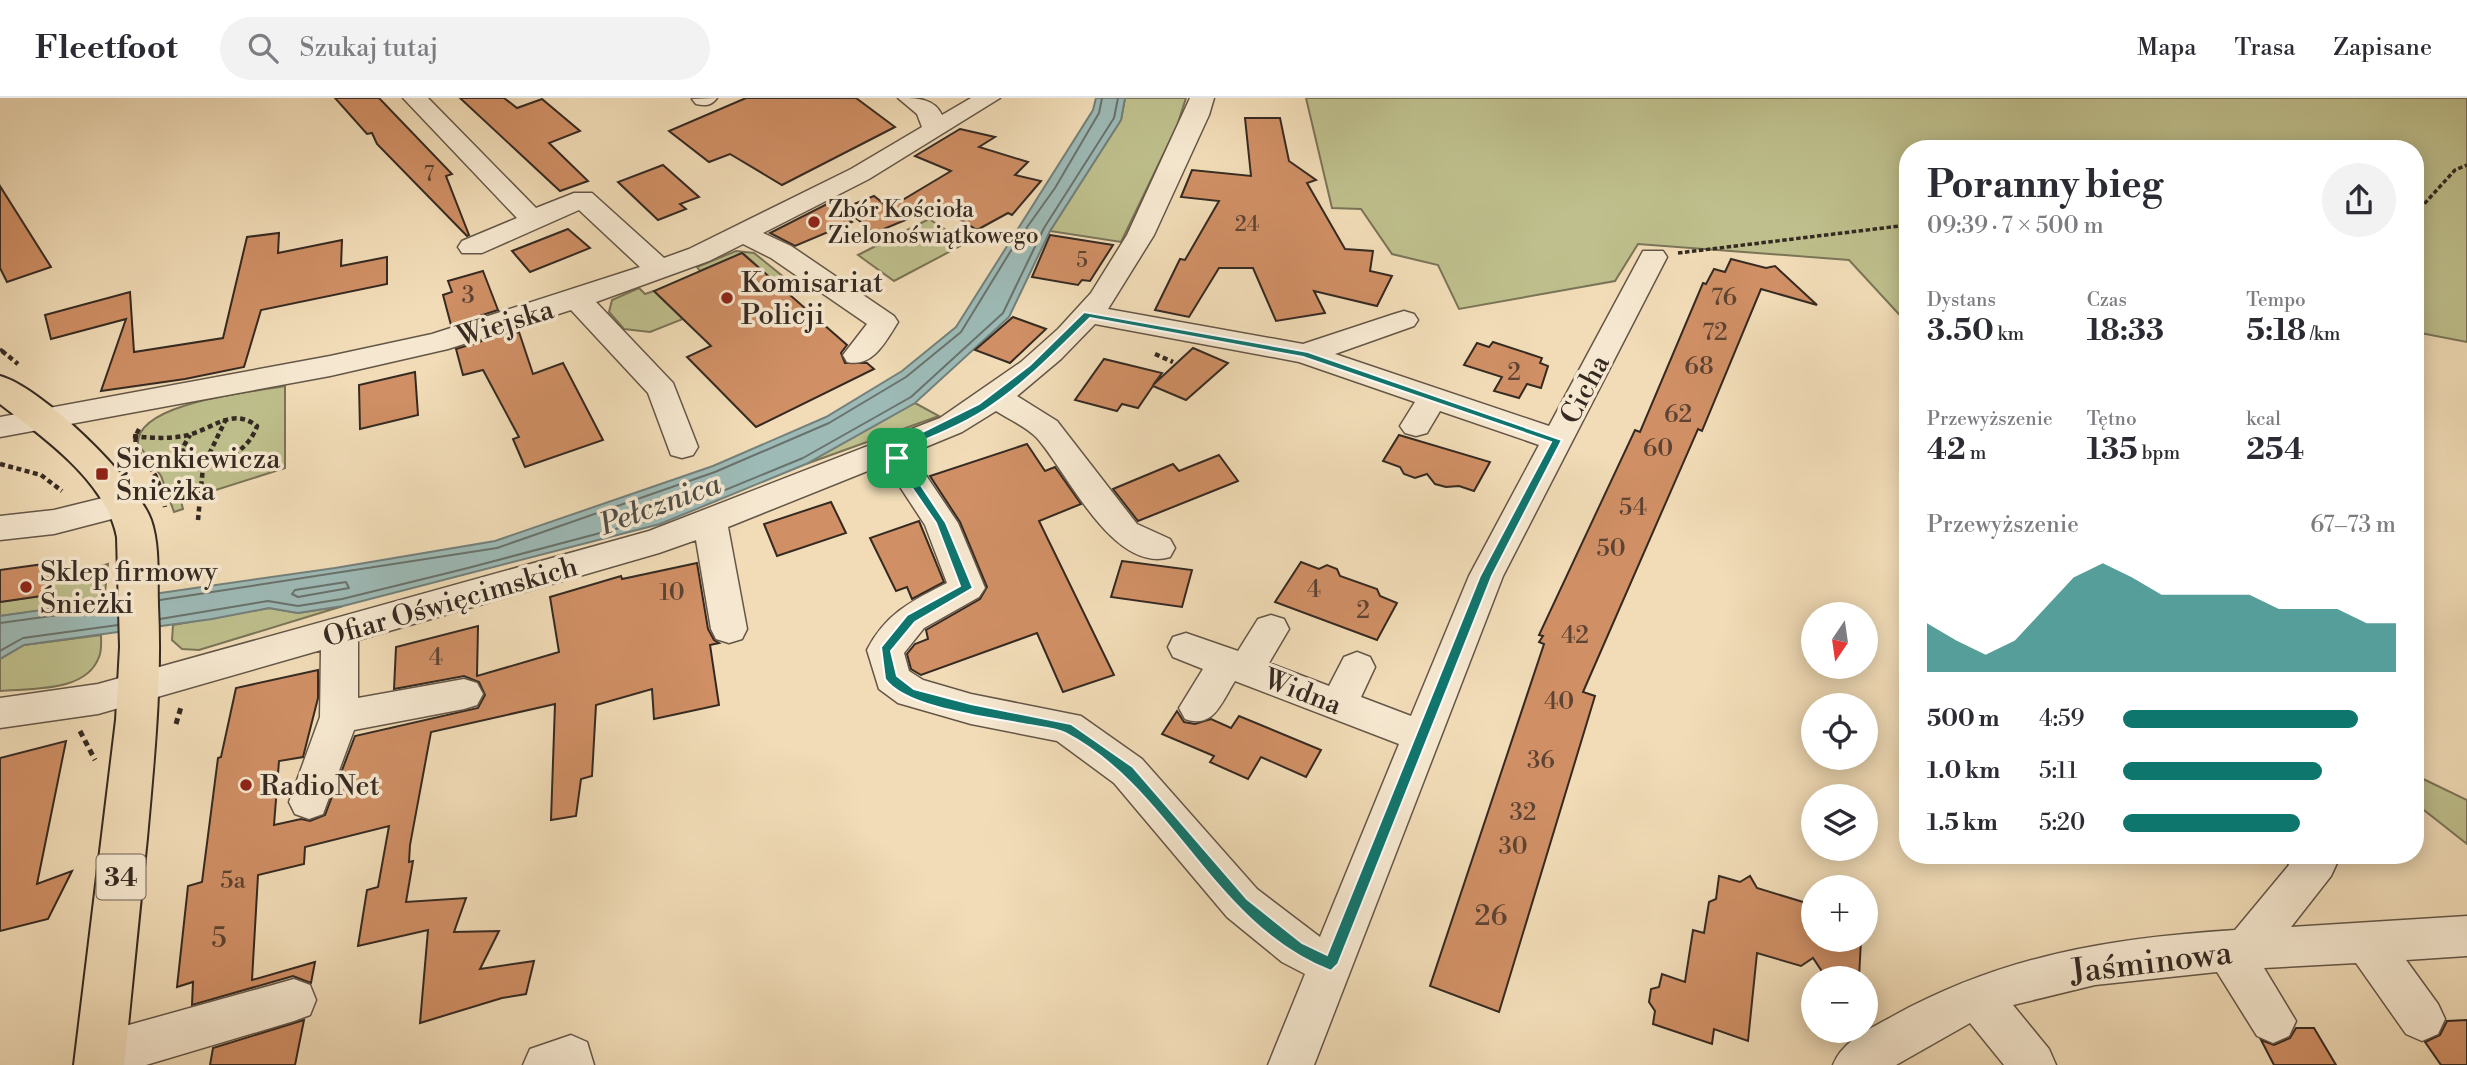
<!DOCTYPE html>
<html lang="pl">
<head>
<meta charset="utf-8">
<style>
  body { margin:0; font-family:"Libre Bodoni",serif; background:#f2f2f3; color:#2b2b33; height:100vh; display:flex; flex-direction:column; font-size:26px; white-space:nowrap }
  * { box-sizing:border-box; margin:0 }
  p { font-size:23px; color:#7c7c81 }
  .icon { flex:none; width:38px; height:38px; fill:none; stroke:currentColor; stroke-width:2; stroke-linecap:round; stroke-linejoin:round }
  .map { position:relative; flex:1; overflow:hidden }
  .side { position:absolute; left:1899px; top:42px; width:525px; height:724px; display:flex; flex-direction:column; background:#fff; border-radius:28px; box-shadow:0 4px 18px #0003 }
  .side>* { flex:none }
  .needle { width:46px; rotate:193deg }
  .tools { position:absolute; left:1801px; top:504px; display:grid; gap:14px }
  .tools a { display:grid; place-items:center; width:77px; height:77px; border-radius:50%; background:#fff; box-shadow:0 4px 18px #0003; font-size:35px }
  .pin { position:absolute; display:grid; place-items:center; width:60px; height:60px; color:#fff; margin:-30px; border-radius:14px; box-shadow:0 4px 10px #0006 }
  .round { display:grid; place-items:center; flex:none; width:74px; height:74px; border-radius:37px; background:#f2f2f3 }
  .headline { display:flex; align-items:center; justify-content:space-between; height:119px; padding:0 28px }
  h1 { font-size:38px; font-weight:700; line-height:52px }
  .figures { display:grid; grid-template-columns:repeat(3,1fr); gap:10px; height:119px; padding:7px 28px }
  .figures div { display:grid; align-content:center }
  .figures b { font-size:30px; font-weight:700 }
  .figures small { font-size:19px; font-weight:400 }
  .figures p { font-size:19px }
  .chart { height:196px; padding:14px 28px }
  .chart p { display:flex; justify-content:space-between }
  .chart svg { width:100%; height:126px; margin-top:7px; fill:#0f766e; opacity:.7 }
  ul { padding:0 28px; list-style:none; font-size:23px }
  li { display:grid; grid-template-columns:112px 84px 1fr; align-items:center; height:52px }
  li i { height:18px; border-radius:9px; background:#0f766e }
  header { display:flex; align-items:center; gap:42px; box-sizing:border-box; height:98px; padding:0 35px; background:#fff; border-bottom:2px solid #e1e1e2 }
  header strong { font-size:33px }
  nav { display:flex; gap:38px; margin-inline-start:auto; font-size:24px }
  .search { width:490px; height:63px; background:#f2f2f3; display:flex; align-items:center; gap:18px; box-sizing:border-box; padding:0 24px; border-radius:38px; color:#7c7c81; font-size:26px }
  .map>svg:first-child { display:block }
  .green { fill:#bebf8c; stroke:#7a7457; stroke-width:2 }
  .water { fill:#9dbab6; stroke:#73807b; stroke-width:2 }
  .lines { fill:none; stroke-linecap:round; stroke-linejoin:round }
  .shore { stroke:#69726c; stroke-width:2 }
  .building { fill:#d08f65; stroke:#352a22; stroke-width:2 }
  .minor-casing { stroke:#645647; stroke-width:3 }
  .major-casing { stroke:#352a22; stroke-width:4 }
  .path-far2 { stroke:#352a22; stroke-width:3.5; stroke-dasharray:4.5 2.5; stroke-linecap:butt }
  .path-far1 { stroke:#352a22; stroke-width:4.5; stroke-dasharray:5 3.5; stroke-linecap:butt }
  .path { stroke:#352a22; stroke-width:5; stroke-dasharray:6 4.5; stroke-linecap:butt }
  .minor { fill:#f6e8d0; fill-rule:evenodd }
  .major { fill:#f1dcb7; fill-rule:evenodd }
  .route { fill:#0f766e; stroke:#fff; stroke-width:2; fill-rule:evenodd }
  .poi-dot { fill:#8f2418; stroke:#f6e8d0; stroke-width:2.5 }
  .labels { text-anchor:middle; stroke-width:7; stroke-linejoin:round; paint-order:stroke }
  .far-number-label { font-size:21px; fill:#5c4333 }
  .far-poi-label { font-size:23px; fill:#352a22; stroke:#f6e8d0; text-anchor:start }
  .number-label { font-size:24px; fill:#5c4333 }
  .shield { fill:#f6e8d0; stroke:#6f6356; stroke-width:2 }
  .shield-label { font-size:26px; font-weight:bold; fill:#352a22 }
  .poi-label { font-size:28px; fill:#352a22; stroke:#f6e8d0; text-anchor:start }
  .street-label { font-size:28px; fill:#352a22; stroke:#f6e8d0 }
  .near-number-label { font-size:28px; fill:#5c4333 }
  .water-label { font-size:30px; font-style:italic; fill:#4f4e47; stroke:#f6e8d0 }
  .near-street-label { font-size:33px; fill:#352a22; stroke:#f6e8d0 }
</style>
</head>
<body>
<header>
<strong>Fleetfoot</strong>
<div class="search"><svg class="icon" aria-label="search" viewBox="0 0 24 24"><circle cx="10" cy="10" r="6"/><path d="M15 15l6 6"/></svg>Szukaj tutaj</div>
<nav><a>Mapa</a><a>Trasa</a><a>Zapisane</a></nav>
</header>
<div class="map">
<svg width="2467" height="967" viewBox="0 0 2467 967">
  <rect width="100%" height="100%" fill="#f1dcb7"/>
  <filter id="stains"><feTurbulence type="fractalNoise" baseFrequency=".00286" numOctaves="4"/><feColorMatrix values="0 0 0 0 .2 0 0 0 0 .09 0 0 0 0 .02 0 0 0 .5 -.17"/></filter>
  <radialGradient id="worn" r=".72"><stop offset=".6" stop-color="#630" stop-opacity="0"/><stop offset="1" stop-color="#630" stop-opacity=".3"/></radialGradient>
  <g class="green">
    <polygon points="1125,0 1186,0 1177,28 1121,144 1050,133 1121,22"/>
    <polygon points="1306,0 2467,0 2467,244 2415,234 2415,51 1908,51 1907,225 1849,162 1638,146 1615,183 1459,211 1438,167 1392,156 1361,111 1332,110"/>
    <polygon points="929,121 966,145 894,183 858,157"/>
    <polygon points="736,153 754,155 785,180 777,186 743,155 700,173 697,169"/>
    <polygon points="639,190 645,196 654,193 683,221 650,234 624,231 609,214 612,202"/>
    <path d="M 285,288 L 285,370 L 181,403 L 183,411 L 174,414 L 161,378 L 138,346 C 136,304 254,294 285,288 Z"/>
    <polygon points="915,305 939,318 806,366"/>
    <polygon points="108,466 104,504 0,518 0,504 48,497 49,484"/>
    <polygon points="343,508 199,552 182,551 172,542 173,527 269,510 298,515"/>
    <path d="M 101,537 C 101,543 102,553 99,559 C 86,595 30,590 0,593 L 0,561 L 24,547 Z"/>
    <polygon points="2415,677 2467,702 2467,746 2415,705"/>
  </g>
  <polygon class="water" points="1096,0 1125,0 1121,22 1050,133 1009,219 915,305 806,366 660,426 343,508 298,515 269,510 212,521 24,547 0,561 0,518 335,470 495,443 713,368 826,319 902,273 956,229 1093,12"/>
  <g class="lines">
    <g class="shore">
      <polygon points="346,484 349,490 298,499 292,496 295,492"/>
      <polyline points="160,502 497,450 715,374 829,325 906,279 961,234 1015,146 1055,90 1099,15 1102,0"/>
      <polyline points="160,521 268,503 298,508 342,501 464,471 657,420 803,360 911,299 1003,215 1044,130 1114,20 1118,0"/>
      <polyline points="0,525 117,509"/>
      <polyline points="0,553 23,540 118,527"/>
    </g>
  </g>
  <g class="building">
    <polygon points="335,0 379,0 452,76 446,78 469,137 467,138 377,46 372,35 367,36"/>
    <polygon points="460,0 504,0 517,10 542,1 580,33 549,45 588,83 560,93"/>
    <polygon points="746,0 856,0 895,29 782,87 730,56 709,64 669,33"/>
    <polygon points="1245,20 1280,20 1289,63 1316,82 1307,85 1345,151 1373,153 1370,173 1392,178 1377,208 1314,193 1325,215 1276,223 1253,170 1219,170 1189,219 1155,212 1180,161 1185,162 1219,103 1181,99 1192,72 1251,78"/>
    <polygon points="960,31 995,39 979,49 1028,64 1015,77 1041,83 1012,117 1008,115 977,132 939,108 874,135 844,110 874,98 889,110 951,73 915,58"/>
    <polygon points="663,67 699,99 680,106 686,111 658,122 618,84"/>
    <polygon points="0,88 51,169 7,184 0,170"/>
    <polygon points="829,105 852,124 795,148 770,135"/>
    <polygon points="568,131 590,150 530,174 512,153"/>
    <polygon points="279,135 278,155 342,142 341,168 387,159 387,186 261,212 244,269 185,281 101,293 126,221 51,241 45,217 130,194 134,254 223,240 247,139"/>
    <polygon points="1050,137 1113,147 1090,183 1082,182 1078,187 1032,179"/>
    <polygon points="742,155 847,247 841,255 845,265 867,265 874,271 756,329 687,259 711,248 654,193"/>
    <polygon points="1731,161 1766,170 1775,168 1817,207 1761,191 1702,333 1698,331 1583,594 1595,598 1499,914 1430,888 1544,546 1539,544 1543,538 1539,537 1635,332 1640,334 1703,185 1706,186 1714,171 1725,174"/>
    <polygon points="483,173 498,212 451,227 443,197 452,194 448,183"/>
    <polygon points="1013,219 1046,231 1010,265 975,252"/>
    <polygon points="519,234 533,276 563,265 603,342 525,369 513,341 519,339 483,272 463,277 456,251 507,235 508,238"/>
    <polygon points="1493,244 1542,260 1540,265 1548,268 1541,290 1527,286 1519,300 1494,293 1502,279 1464,267 1477,245 1489,249"/>
    <polygon points="1193,250 1228,265 1186,302 1153,288 1138,310 1122,306 1117,313 1075,302 1104,261 1162,275 1153,287"/>
    <polygon points="415,274 418,317 360,331 359,287"/>
    <polygon points="1399,337 1490,364 1474,393 1459,388 1446,389 1435,386 1427,376 1415,380 1404,376 1400,369 1383,363"/>
    <polygon points="1027,346 1045,373 1055,369 1081,406 1039,423 1114,577 1063,594 1037,535 921,577 911,571 907,556 915,546 928,541 926,532 980,501 987,489 960,424 930,378"/>
    <polygon points="1219,357 1238,383 1138,423 1113,391 1173,366 1179,373"/>
    <polygon points="831,404 846,435 777,458 764,426"/>
    <polygon points="919,423 944,484 912,501 907,489 896,493 870,440"/>
    <polygon points="1122,463 1192,472 1182,509 1111,499"/>
    <polygon points="1301,464 1319,471 1327,467 1337,471 1340,478 1377,491 1380,498 1397,505 1377,542 1275,504"/>
    <polygon points="51,465 48,497 0,504 0,472"/>
    <polygon points="697,465 708,531 714,542 719,545 710,547 719,607 654,621 652,591 596,607 592,678 581,681 576,718 551,722 555,606 431,634 410,747 409,764 413,763 406,804 466,800 454,834 499,833 480,871 534,863 526,896 502,900 420,925 428,832 358,848 367,792 378,789 389,728 305,749 304,766 258,777 252,882 315,864 311,885 293,878 192,907 193,884 177,889 188,788 202,784 218,660 221,659 236,590 318,572 318,600 303,659 279,663 274,727 301,721 310,723 325,717 355,638 478,610 485,597 479,584 464,578 394,591 396,549 478,528 477,578 559,554 550,499 621,478 622,481"/>
    <polygon points="1177,613 1184,624 1195,626 1211,621 1231,630 1239,618 1321,652 1306,679 1261,659 1248,681 1210,664 1214,658 1162,636"/>
    <polygon points="66,643 37,786 72,773 48,821 0,833 0,660"/>
    <polygon points="1719,778 1740,784 1750,778 1757,790 1813,807 1813,842 1861,842 1859,880 1840,880 1823,875 1813,860 1801,868 1757,855 1748,943 1714,931 1712,946 1653,926 1655,913 1649,904 1651,891 1659,889 1662,876 1685,884 1693,832 1704,835 1709,804 1716,801"/>
    <polygon points="304,922 295,967 210,967 213,950"/>
    <polygon points="2467,922 2467,967 2441,967 2425,944 2440,937 2447,923"/>
    <polygon points="2296,930 2314,930 2336,967 2274,967 2261,942 2274,947 2290,940"/>
  </g>
  <g class="lines">
    <defs>
      <g id="minor">
        <path d="M 403,0 L 428,0 L 536,110 L 574,95 L 592,95 L 664,160 L 689,151 L 851,71 L 922,29 L 917,16 L 898,0 C 917,0 934,0 942,17 L 971,0 L 1000,0 L 869,81 L 763,135 L 791,148 L 894,218 L 898,224 C 886,243 873,270 847,264 L 843,257 L 867,226 L 771,160 L 743,146 L 709,163 L 596,204 L 673,285 L 698,349 L 693,357 L 682,360 L 671,357 L 648,295 L 571,212 L 448,251 L 330,278 L 0,339 L 0,319 L 330,258 L 432,236 L 640,169 L 579,112 L 482,155 L 462,155 L 458,149 L 462,143 L 517,120 Z"/>
        <path d="M 717,0 C 711,8 705,8 696,6 L 692,1 Z"/>
        <path d="M 1190,0 L 1214,0 L 1209,17 L 1154,137 L 1108,211 L 1303,246 L 1394,216 L 1404,213 L 1414,216 L 1418,222 L 1414,228 L 1335,256 L 1549,328 L 1643,153 L 1663,153 L 1667,159 L 1503,478 L 1314,967 L 1268,967 L 1305,876 L 1282,864 L 1227,819 L 1114,685 L 1057,643 L 971,626 L 898,605 L 879,591 L 867,552 C 886,515 912,503 947,485 L 925,427 L 885,366 L 728,429 L 747,531 L 742,541 L 729,545 L 716,541 L 711,531 L 696,442 L 659,455 L 358,542 L 358,600 L 464,581 L 477,585 L 483,596 L 477,607 L 464,611 L 354,632 L 323,716 L 309,721 L 295,716 L 289,704 L 320,619 L 321,552 L 98,616 L 0,630 L 0,600 L 98,586 L 649,433 L 940,320 L 1021,264 L 1058,231 L 1091,195 L 1127,137 ZM 1095,226 L 1299,264 L 1415,304 L 1400,328 L 1405,335 L 1416,338 L 1427,335 L 1440,313 L 1539,347 L 1469,478 L 1411,618 L 1361,599 L 1375,569 L 1370,559 L 1357,554 L 1344,559 L 1329,588 L 1269,565 L 1289,531 L 1284,521 L 1271,517 L 1258,521 L 1238,553 L 1186,535 L 1173,539 L 1168,549 L 1173,559 L 1203,571 L 1179,610 L 1185,621 C 1214,631 1221,605 1235,583 L 1399,646 L 1320,839 L 1257,791 L 1142,661 L 1081,618 L 971,596 L 923,582 L 909,573 L 904,555 L 924,530 L 979,499 L 985,490 L 958,425 L 911,355 L 962,334 L 996,313 C 1008,321 1027,329 1037,340 C 1068,375 1113,476 1170,459 L 1175,450 L 1170,441 L 1137,426 L 1057,323 L 1017,298 L 1061,261 Z"/>
        <polygon points="123,395 135,399 140,407 135,415 54,436 0,442 0,418 54,412"/>
        <path d="M 2285,758 L 2333,758 L 2337,765 L 2331,778 L 2291,829 L 2467,818 L 2467,858 L 2406,862 L 2438,906 L 2445,921 L 2438,936 L 2422,943 L 2406,936 L 2356,865 L 2264,870 L 2296,923 L 2289,938 L 2273,945 L 2257,938 L 2217,874 L 2095,887 L 2013,907 L 2049,951 L 2056,967 L 2004,967 L 1970,925 L 1896,967 L 1833,967 C 1843,942 1870,931 1893,918 C 2004,857 2111,840 2235,832 L 2289,767 Z"/>
        <polygon points="294,881 310,887 316,902 310,917 294,923 146,967 81,967 77,958 84,942 100,935"/>
        <polygon points="571,937 587,944 594,967 523,967 530,951"/>
      </g>
      <path id="major" d="M 0,278 C 41,289 136,381 151,422 C 160,448 157,480 158,507 C 162,585 154,662 147,740 C 139,815 132,891 124,967 L 74,967 L 116,622 L 120,549 L 117,439 C 106,383 43,339 0,306 Z"/>
    </defs>
    <use href="#minor" class="minor-casing"/>
    <use href="#major" class="major-casing"/>
    <g class="path-far2">
      <polyline points="2415,116 2455,72 2467,67"/>
      <polyline points="1678,155 1908,127"/>
      <polyline points="0,251 5,255"/>
    </g>
    <g class="path-far1">
      <polyline points="2,253 18,266"/>
      <polyline points="1155,256 1173,264"/>
      <path d="M 139,331 C 127,353 149,363 157,381 C 161,390 163,400 165,409"/>
      <path d="M 133,338 C 150,340 167,341 184,338 C 211,333 231,308 257,328 C 248,355 214,373 187,360 L 182,351 L 190,337"/>
      <polyline points="0,366 41,377 62,393"/>
      <polyline points="198,422 203,369 226,321"/>
    </g>
    <g class="path">
      <polyline points="176,626 181,609"/>
      <polyline points="80,633 95,662"/>
    </g>
    <use href="#minor" class="minor"/>
    <use href="#major" class="major"/>
  </g>
  <path class="route" d="M 1084,214 L 1308,254 L 1562,342 L 1492,478 L 1338,866 L 1331,873 C 1212,827 1173,691 1065,635 C 1055,630 1040,629 1029,627 C 994,620 906,611 885,581 L 881,549 L 907,517 L 960,488 L 936,425 L 886,352 L 979,306 L 1030,267 ZM 1090,220 L 1303,259 L 1551,344 L 1480,478 L 1327,857 L 1302,845 L 1247,801 L 1133,669 L 1071,626 L 971,606 L 914,591 L 897,578 L 891,553 L 915,524 L 973,490 L 946,425 L 898,353 C 927,341 958,329 985,312 C 1024,287 1057,252 1090,220 Z"/>
  <g class="poi-dot">
    <circle cx="814" cy="124" r="7"/>
    <circle cx="727" cy="200" r="7"/>
    <rect x="95" y="369" width="14" height="14" rx="3.5"/>
    <circle cx="26" cy="489" r="7"/>
    <circle cx="246" cy="687" r="7"/>
  </g>
  <g class="labels">
    <g class="far-number-label">
      <text x="429" y="83">7</text>
      <text x="1247" y="133">24</text>
      <text x="1082" y="169">5</text>
    </g>
    <g class="far-poi-label">
      <text x="828" y="119">Zbór Kościoła<tspan x="828" dy="26">Zielonoświątkowego</tspan></text>
    </g>
    <g class="number-label">
      <text x="468" y="205">3</text>
      <text x="1724" y="207">76</text>
      <text x="1715" y="242">72</text>
      <text x="1699" y="276">68</text>
      <text x="1514" y="282">2</text>
      <text x="1678" y="324">62</text>
      <text x="1658" y="358">60</text>
      <text x="1633" y="417">54</text>
      <text x="1611" y="458">50</text>
      <text x="1314" y="499">4</text>
      <text x="672" y="502">10</text>
      <text x="1363" y="520">2</text>
      <text x="1575" y="545">42</text>
      <text x="436" y="567">4</text>
      <text x="1559" y="611">40</text>
      <text x="1541" y="670">36</text>
      <text x="1523" y="722">32</text>
      <text x="1513" y="756">30</text>
      <text x="233" y="790">5a</text>
    </g>
    <rect class="shield" x="96.5" y="756.5" width="49" height="45" rx="5"/>
    <g class="shield-label">
      <text x="121" y="788">34</text>
    </g>
    <g class="poi-label">
      <text x="741" y="194">Komisariat<tspan x="741" dy="32">Policji</tspan></text>
      <text x="116" y="370">Sienkiewicza<tspan x="116" dy="32">Śnieżka</tspan></text>
      <text x="40" y="483">Sklep firmowy<tspan x="40" dy="32">Śnieżki</tspan></text>
      <text x="260" y="697">RadioNet</text>
    </g>
    <g class="street-label">
      <text transform="translate(505 224) rotate(-17)" y="10">Wiejska</text>
      <text transform="translate(1584 291) rotate(-62)" y="10">Cicha</text>
      <text transform="translate(450 503) rotate(-16)" y="10">Ofiar Oświęcimskich</text>
      <text transform="translate(1303 593) rotate(21)" y="10">Widna</text>
    </g>
    <g class="near-number-label">
      <text x="1491" y="827">26</text>
      <text x="219" y="849">5</text>
    </g>
    <g class="water-label">
      <text transform="translate(660 406) rotate(-20)" y="10">Pełcznica</text>
    </g>
    <g class="near-street-label">
      <text transform="translate(2151 863) rotate(-7)" y="12">Jaśminowa</text>
    </g>
  </g>
  <rect width="100%" height="100%" filter="url(#stains)"/>
  <rect width="100%" height="100%" fill="url(#worn)"/>
</svg>
<div class="tools">
<a><svg class="needle" viewBox="-14 -14 28 28"><path d="M0-13l5 13h-10z" fill="#e53935"/><path d="M0 13l5-13h-10z" fill="#7c7c81"/></svg></a>
<a><svg class="icon" aria-label="locate" viewBox="0 0 24 24"><circle cx="12" cy="12" r="6"/><path d="M12 2v4M12 18v4M2 12h4M18 12h4"/></svg></a>
<a><svg class="icon" aria-label="layers" viewBox="0 0 24 24"><path d="M12 4l9 5-9 5-9-5zM3 14l9 5 9-5"/></svg></a>
<a>+</a>
<a>−</a>
</div>
<div class="pin" style="left:897px;top:360px;background:#1e9e55"><svg class="icon" aria-label="arrive" viewBox="0 0 24 24"><path d="M6 21V4h12l-3 4 3 4H6"/></svg></div>
<section class="side">
<div class="headline"><div><h1>Poranny bieg</h1><p>09:39 · 7 × 500 m</p></div><a class="round"><svg class="icon" aria-label="share" viewBox="0 0 24 24"><path d="M12 15V3M7 8l5-5 5 5M5 13v7h14v-7"/></svg></a></div>
<div class="figures">
<div><p>Dystans</p><b>3.50<small> km</small></b></div>
<div><p>Czas</p><b>18:33</b></div>
<div><p>Tempo</p><b>5:18<small> /km</small></b></div>
</div>
<div class="figures">
<div><p>Przewyższenie</p><b>42<small> m</small></b></div>
<div><p>Tętno</p><b>135<small> bpm</small></b></div>
<div><p>kcal</p><b>254</b></div>
</div>
<div class="chart"><p><span>Przewyższenie</span>67–73 m</p>
<svg viewBox="0 0 160 44" preserveAspectRatio="none"><path d="M0 44V27L10 33L20 38L30 33L40 22L50 11L60 6L70 11L80 17L90 17L100 17L110 17L120 22L130 22L140 22L150 27L160 27V44z"/></svg>
</div>
<ul>
<li><b>500 m</b>4:59<i style="width:86%"></i></li>
<li><b>1.0 km</b>5:11<i style="width:73%"></i></li>
<li><b>1.5 km</b>5:20<i style="width:65%"></i></li>
</ul>
</section>
</div>
</body>
</html>
